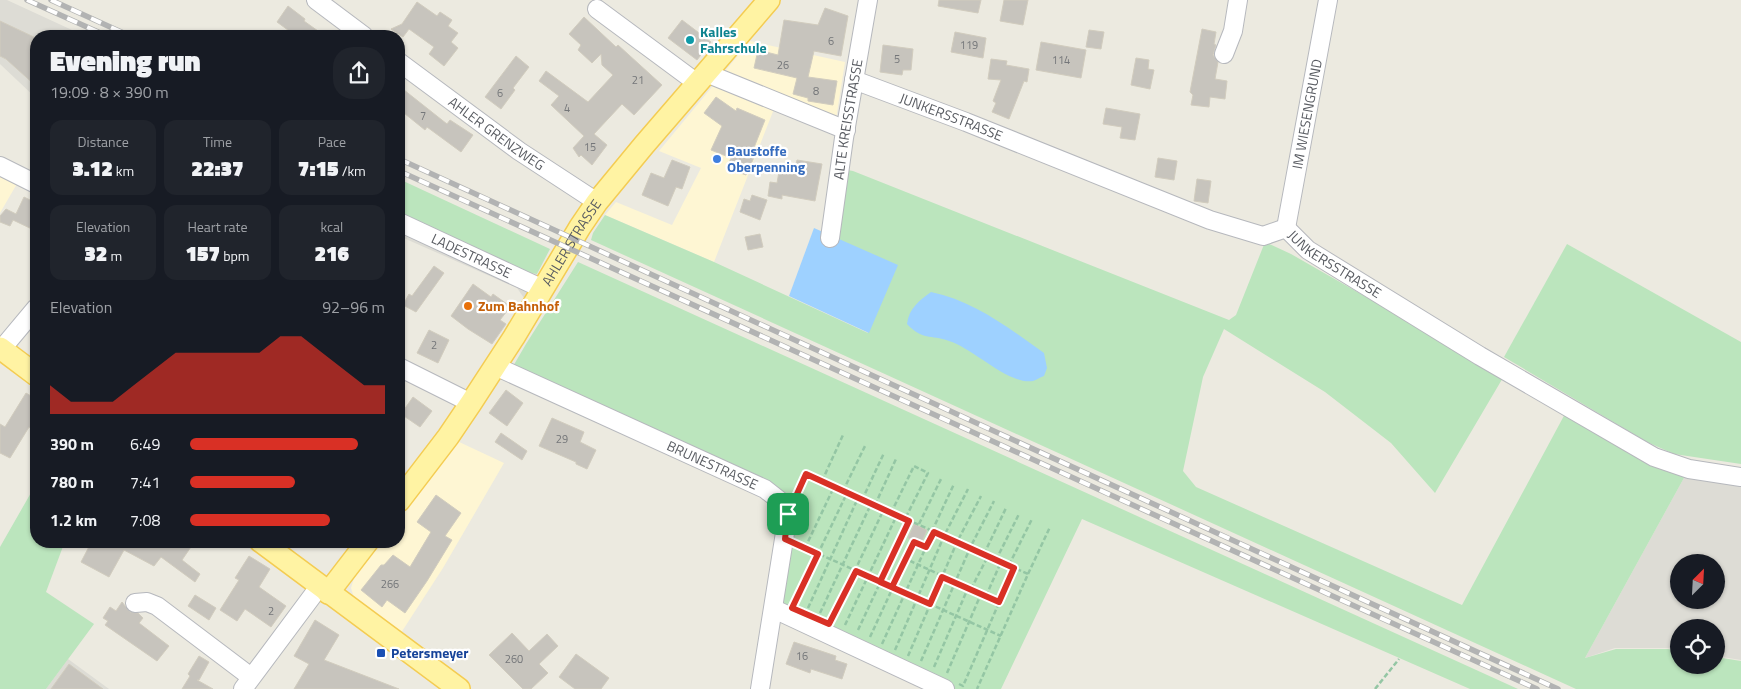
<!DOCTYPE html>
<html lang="en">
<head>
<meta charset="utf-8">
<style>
  body { margin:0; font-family:"Titillium Web",sans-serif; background:#20242c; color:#f1f3f6; height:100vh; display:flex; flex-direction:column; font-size:19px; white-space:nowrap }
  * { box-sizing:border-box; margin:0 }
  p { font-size:16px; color:#9ea1a6 }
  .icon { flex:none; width:28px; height:28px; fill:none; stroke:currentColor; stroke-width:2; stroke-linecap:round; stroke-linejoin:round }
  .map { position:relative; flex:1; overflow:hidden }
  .sheet { position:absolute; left:30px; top:30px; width:375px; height:518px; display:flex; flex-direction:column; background:#171b24; border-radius:20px; box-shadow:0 1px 4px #0004 }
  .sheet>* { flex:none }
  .needle { width:32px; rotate:24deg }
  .tools { position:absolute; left:1670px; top:554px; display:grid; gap:10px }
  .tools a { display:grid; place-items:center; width:55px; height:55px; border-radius:50%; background:#171b24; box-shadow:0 1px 4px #0004; font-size:25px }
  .pin { position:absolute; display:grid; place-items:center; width:42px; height:42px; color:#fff; margin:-21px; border-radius:10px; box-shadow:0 2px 8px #0006 }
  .round { display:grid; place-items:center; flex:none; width:52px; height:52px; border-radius:20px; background:#20242c }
  .headline { display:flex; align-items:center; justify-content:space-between; height:85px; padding:0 20px }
  h1 { font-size:28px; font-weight:800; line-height:38px }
  .figures { display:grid; grid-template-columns:repeat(3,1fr); gap:8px; height:85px; padding:5px 20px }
  .figures div { display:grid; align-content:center; border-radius:12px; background:#20242c; text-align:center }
  .figures b { font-size:21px; font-weight:800 }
  .figures small { font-size:14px; font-weight:400 }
  .figures p { font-size:14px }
  .chart { height:140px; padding:10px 20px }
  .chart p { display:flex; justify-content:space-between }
  .chart svg { width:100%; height:90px; margin-top:5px; fill:#d93025; opacity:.7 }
  ul { padding:0 20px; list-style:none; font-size:16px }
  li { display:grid; grid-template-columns:80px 60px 1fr; align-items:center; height:38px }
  li i { height:12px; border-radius:6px; background:#d93025 }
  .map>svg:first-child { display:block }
  .commercial { fill:#fef6d3 }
  .industrial { fill:#dddcd5; fill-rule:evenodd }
  .green { fill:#bbe5bd }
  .water { fill:#9ed1ff }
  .building { fill:#c7c4bd; stroke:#d1ccbe }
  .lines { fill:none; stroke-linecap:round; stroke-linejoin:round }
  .minor-casing { stroke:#b6b8bd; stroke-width:20 }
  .major-casing { stroke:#f4cc52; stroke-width:24 }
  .path { stroke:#94c6a4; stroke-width:2.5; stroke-dasharray:5 2.5; stroke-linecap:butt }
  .minor { stroke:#fff; stroke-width:18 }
  .major { stroke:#fff3a3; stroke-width:21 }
  .rail-casing { stroke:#b2b3b3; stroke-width:5.5 }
  .rail { stroke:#fff; stroke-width:4; stroke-dasharray:11; stroke-linecap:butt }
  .route-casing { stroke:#fff; stroke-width:10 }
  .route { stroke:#d93025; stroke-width:6 }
  .culture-dot { fill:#0f9aa8; stroke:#fff; stroke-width:2 }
  .shop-dot { fill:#3f7fe0; stroke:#fff; stroke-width:2 }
  .food-dot { fill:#e8710a; stroke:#fff; stroke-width:2 }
  .transit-dot { fill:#1a4fb4; stroke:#fff; stroke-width:2 }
  .labels { text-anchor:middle; stroke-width:4.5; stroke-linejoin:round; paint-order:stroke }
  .number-label { font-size:11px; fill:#747679 }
  .culture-label { font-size:14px; font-weight:bold; fill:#0d838f; stroke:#fff; text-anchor:start }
  .street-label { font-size:14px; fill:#595c62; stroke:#fff }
  .shop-label { font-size:14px; font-weight:bold; fill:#366cbe; stroke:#fff; text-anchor:start }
  .food-label { font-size:14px; font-weight:bold; fill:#c56008; stroke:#fff; text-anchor:start }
  .transit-label { font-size:14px; font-weight:bold; fill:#164399; stroke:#fff; text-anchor:start }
</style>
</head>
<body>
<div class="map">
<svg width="1741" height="689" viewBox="0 0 1741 689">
  <rect width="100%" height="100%" fill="#eceae0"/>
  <g class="commercial">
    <polygon points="750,41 845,62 834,132 774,109 714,262 605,215 616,202 672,225 701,168 659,151"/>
    <polygon points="0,173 18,182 0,213"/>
    <polygon points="457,441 504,463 443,568 399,636 355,601 351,588 355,575 380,541 399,541 399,517"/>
  </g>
  <g class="industrial">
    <polygon points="0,0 7,0 85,36 36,36 36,98 0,64"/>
    <polygon points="399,215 523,272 537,274 524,298 517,288 399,236"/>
    <path d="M 1685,476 L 1741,484 L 1741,660 L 1716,656 L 1716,628 L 1679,628 L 1679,650 L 1668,648 L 1615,648 L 1585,658 ZM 1679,562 L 1716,562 L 1716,600 L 1679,600 Z"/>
    <polygon points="68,659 109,689 46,689"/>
  </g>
  <g class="green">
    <polygon points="842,169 853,171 1229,320 1236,315 1265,242 1291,254 1504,376 1435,493 1391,443 1325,392 1224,329 1203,377 1183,471 1196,487 1462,605 1566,412 1685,476 1585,658 1616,649 1668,649 1679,651 1679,665 1716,665 1716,657 1741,661 1741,689 1576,689 591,240 593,233 605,215 714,262 868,333 833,235"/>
    <polygon points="399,179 550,249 537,274 523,272 399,215"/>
    <polygon points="1567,244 1741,342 1741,464 1674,454 1647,442 1504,357"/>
    <polygon points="578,262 1518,689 1470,689 1082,519 1001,689 952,689 782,609 797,511 780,491 512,368 526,344"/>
    <polygon points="36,484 36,541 65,541 46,592 94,624 46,689 0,689 0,547"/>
  </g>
  <g class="water">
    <polygon points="814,228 898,265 869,333 789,296"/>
    <path d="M 931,292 C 974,301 1009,328 1044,353 L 1047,368 L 1044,376 C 1041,377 1036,380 1033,381 C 1008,385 973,348 949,341 C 930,334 923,341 907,324 C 909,308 919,301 931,292 Z"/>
  </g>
  <g class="building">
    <polygon points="939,0 981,0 978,13 938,6"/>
    <polygon points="1004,0 1028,0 1023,25 1000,21"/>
    <polygon points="417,2 437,16 440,12 452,20 448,26 458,33 451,42 458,48 444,66 429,54 434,47 409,29 403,37 391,29 402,24"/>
    <polygon points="288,6 305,19 304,21 325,36 296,36 277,22"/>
    <polygon points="825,8 848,16 841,56 814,51 808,77 837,81 833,105 808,101 808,98 793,94 797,78 754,68 758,50 778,55 784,20 818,25"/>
    <polygon points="584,17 616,47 618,45 662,85 634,115 622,104 594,134 607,145 592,165 581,155 579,157 573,148 584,136 551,105 559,96 539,81 546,71 588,102 613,75 602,65 601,54 592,63 578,50 581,45 569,34"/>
    <polygon points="682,20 711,42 697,60 668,38"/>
    <polygon points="0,21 36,38 36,86 6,59 0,56"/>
    <polygon points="1202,29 1216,32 1214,44 1216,45 1213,55 1218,62 1215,79 1227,81 1225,99 1210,97 1209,107 1191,105 1193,95 1190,92"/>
    <polygon points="1089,30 1104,32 1101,49 1086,47"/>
    <polygon points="955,32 986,38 983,58 951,52"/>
    <polygon points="1041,42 1086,50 1081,78 1036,70"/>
    <polygon points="883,45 913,49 911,70 903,70 902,75 880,72"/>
    <polygon points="516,56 529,67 513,88 515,90 501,109 485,97"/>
    <polygon points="1136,58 1149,60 1148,69 1154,70 1150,89 1131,85"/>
    <polygon points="991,59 1007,61 1006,65 1029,69 1027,82 1024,81 1009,119 992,112 996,103 993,101 1001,80 988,79"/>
    <polygon points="399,86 447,124 450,120 473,135 461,152 427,127 425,130 399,109"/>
    <polygon points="716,97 736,111 737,108 765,120 753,150 757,151 746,175 727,168 731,158 711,150 722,126 704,113"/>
    <polygon points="1106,108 1140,114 1135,140 1120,138 1122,127 1103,124"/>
    <polygon points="1158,158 1177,161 1174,180 1155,177"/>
    <polygon points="672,160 690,167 682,189 676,187 668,206 642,195 651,173 664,178"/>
    <polygon points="797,160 822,164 815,201 782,195 782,199 768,196 770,182 777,183 780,166 795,169"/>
    <polygon points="1197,179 1211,181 1208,203 1194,201"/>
    <polygon points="752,195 767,200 760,220 740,212 744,199 750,201"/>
    <polygon points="24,197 36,203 36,231 13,220 10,226 0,222 0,216 6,209 16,214"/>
    <polygon points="760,234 763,247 748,250 745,237"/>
    <polygon points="434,266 444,273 416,312 403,305 409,294 412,296"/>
    <polygon points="473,284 491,297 493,294 507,304 504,309 507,311 500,320 506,324 492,344 468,329 451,316"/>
    <polygon points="429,330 449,340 438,363 417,353"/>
    <polygon points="506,390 523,403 507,426 489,413"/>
    <polygon points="26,393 36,399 36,431 29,427 10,458 0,453 0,424 5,427"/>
    <polygon points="413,397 432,411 420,427 401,414"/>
    <polygon points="552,418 584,432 580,442 596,450 587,469 576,464 576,462 539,446"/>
    <polygon points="501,433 527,451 522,460 495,442"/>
    <polygon points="436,495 461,513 445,536 452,540 427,581 405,613 387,600 382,607 361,590 381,565 384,565 393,555 410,567 431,532 417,522"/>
    <polygon points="914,524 927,530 921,544 908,538"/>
    <polygon points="92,541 195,541 182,560 200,574 195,582 161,557 154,566 124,550 109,577 81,562"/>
    <polygon points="249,556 270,569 259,587 286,606 271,627 245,609 237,621 220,610 239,580 235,578"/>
    <polygon points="195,595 216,608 209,620 188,606"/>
    <polygon points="122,602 130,612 138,613 143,618 139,623 169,646 157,661 105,625 108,621 103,618 110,607 116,611"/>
    <polygon points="315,620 339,635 324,660 399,689 294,689 309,664 294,656"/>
    <polygon points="512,633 529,651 547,634 558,646 539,664 548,673 531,689 523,689 489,655"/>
    <polygon points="794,642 836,656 835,660 847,664 842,679 811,669 810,673 786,664"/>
    <polygon points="576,654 609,678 601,689 575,689 559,677"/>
    <polygon points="199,656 209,662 199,680 197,680 213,689 182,689 190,676 188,674"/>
    <polygon points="69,664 103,689 51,689"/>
  </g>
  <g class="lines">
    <defs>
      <g id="minor">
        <polyline points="316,0 364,36"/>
        <polyline points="597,9 697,83"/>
        <polyline points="1224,54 1233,31 1238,0"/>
        <path id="s1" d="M 399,62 L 519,151 L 597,202"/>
        <polyline points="706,73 846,130"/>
        <path id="s2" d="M 854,80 L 966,122 L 1210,220 L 1263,236 L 1286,228"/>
        <polyline points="0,166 36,184"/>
        <path id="s3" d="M 399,222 L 543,289"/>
        <path id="s4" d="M 1286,228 L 1308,250 L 1480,356 L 1654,457 L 1689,469 L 1741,477"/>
        <path id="s5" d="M 1286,228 L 1328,0"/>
        <path id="s6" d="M 830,238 L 844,138 L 868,0"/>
        <polyline points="0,351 36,308"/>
        <path id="s7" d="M 495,366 L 765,489 L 779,500 L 788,514 L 760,689"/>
        <polyline points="399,367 471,403"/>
        <polyline points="135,603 147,602 157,606 251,677"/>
        <polyline points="774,609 945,689"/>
        <polyline points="243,689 319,587"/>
      </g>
      <g id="major">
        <polyline points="0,348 36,375"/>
        <path id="s8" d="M 399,501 L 448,437 L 471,403 L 514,337 L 580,227 L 597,202 L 644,145 L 769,0"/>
        <polyline points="260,541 459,689"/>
        <polyline points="328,593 368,541"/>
      </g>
    </defs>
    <use href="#minor" class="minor-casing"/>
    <use href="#major" class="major-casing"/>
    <g class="path">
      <polyline points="822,481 843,435"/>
      <polyline points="843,491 865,446"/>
      <polyline points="796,496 806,474 1028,574 977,689"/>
      <polyline points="862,500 884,453"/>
      <polyline points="875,505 896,459"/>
      <polyline points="891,513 914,466 928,473 905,519"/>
      <polyline points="919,524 941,479"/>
      <polyline points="932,531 954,484"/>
      <polyline points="933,532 926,547 914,542 906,559 999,602"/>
      <polyline points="799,545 1001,636"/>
      <polyline points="805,548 834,487"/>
      <polyline points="984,554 1006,508"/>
      <polyline points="996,560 1019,514"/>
      <polyline points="1009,565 1032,519"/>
      <polyline points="1028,574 1050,527"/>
      <polyline points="971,589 988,556"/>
      <polyline points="986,596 1001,562"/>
      <polyline points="795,602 847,493"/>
      <polyline points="808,608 858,498"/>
      <polyline points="820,613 871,504"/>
      <polyline points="832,619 884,509"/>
      <polyline points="845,625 897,515"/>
      <polyline points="858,630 909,521"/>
      <polyline points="870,637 906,559"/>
      <polyline points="882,644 926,547"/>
      <polyline points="895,650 944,536 968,489"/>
      <polyline points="908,656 957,542 981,496"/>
      <polyline points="921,661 970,548 994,501"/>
      <polyline points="934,667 968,588"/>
      <polyline points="947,673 981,594"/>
      <polyline points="959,684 963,686 1014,568"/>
      <polyline points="1375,689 1399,659"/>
    </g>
    <use href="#minor" class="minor"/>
    <use href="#major" class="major"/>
    <defs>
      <g id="rail">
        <polyline points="27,0 107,36"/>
        <polyline points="51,0 130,36"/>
        <polyline points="399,159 1558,689"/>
        <polyline points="399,171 1537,689"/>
      </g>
    </defs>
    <use href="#rail" class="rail-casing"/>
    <use href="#rail" class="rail"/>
  </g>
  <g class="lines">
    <defs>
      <polyline id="route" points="788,514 785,539 818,554 792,608 829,624 856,571 892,587 914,542 926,547 934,532 1014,568 999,602 942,577 930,604 880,582 909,521 806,474 788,514"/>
    </defs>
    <use href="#route" class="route-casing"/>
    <use href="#route" class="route"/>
  </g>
  <circle class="culture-dot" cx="690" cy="40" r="5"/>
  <circle class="shop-dot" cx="717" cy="159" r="5"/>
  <circle class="food-dot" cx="468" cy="306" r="5"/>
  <rect class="transit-dot" x="376" y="648" width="10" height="10" rx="2.5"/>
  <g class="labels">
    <g class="number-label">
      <text x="831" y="45">6</text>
      <text x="969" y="49">119</text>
      <text x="897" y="63">5</text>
      <text x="1061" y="64">114</text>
      <text x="783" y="69">26</text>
      <text x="638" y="84">21</text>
      <text x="816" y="95">8</text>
      <text x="500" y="97">6</text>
      <text x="567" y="112">4</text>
      <text x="423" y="120">7</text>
      <text x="590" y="151">15</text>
      <text x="434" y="349">2</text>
      <text x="562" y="443">29</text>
      <text x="390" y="588">266</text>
      <text x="271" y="615">2</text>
      <text x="802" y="660">16</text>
      <text x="514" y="663">260</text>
    </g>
    <g class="culture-label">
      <text x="700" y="37">Kalles<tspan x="700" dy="16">Fahrschule</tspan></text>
    </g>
    <g class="street-label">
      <text dy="5" stroke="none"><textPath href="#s5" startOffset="116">IM WIESENGRUND</textPath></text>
      <text dy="5" stroke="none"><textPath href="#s2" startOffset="104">JUNKERSSTRASSE</textPath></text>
      <text dy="5" stroke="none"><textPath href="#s6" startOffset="120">ALTE KREISSTRASSE</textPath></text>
      <text dy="5" stroke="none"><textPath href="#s1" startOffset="121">AHLER GRENZWEG</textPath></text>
      <text dy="5" stroke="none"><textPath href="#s8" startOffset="311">AHLER STRASSE</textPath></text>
      <text dy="5" stroke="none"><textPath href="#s3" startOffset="80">LADESTRASSE</textPath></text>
      <text dy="5" stroke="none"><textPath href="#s4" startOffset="61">JUNKERSSTRASSE</textPath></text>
      <text dy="5" stroke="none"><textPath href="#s7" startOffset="239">BRUNESTRASSE</textPath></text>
    </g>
    <g class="shop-label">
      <text x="727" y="156">Baustoffe<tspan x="727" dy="16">Oberpenning</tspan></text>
    </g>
    <g class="food-label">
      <text x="478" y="311">Zum Bahnhof</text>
    </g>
    <g class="transit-label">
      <text x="391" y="658">Petersmeyer</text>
    </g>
  </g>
</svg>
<div class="tools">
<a><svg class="needle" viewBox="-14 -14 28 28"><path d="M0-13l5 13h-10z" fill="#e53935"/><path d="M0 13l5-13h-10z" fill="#9ea1a6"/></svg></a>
<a><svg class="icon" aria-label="locate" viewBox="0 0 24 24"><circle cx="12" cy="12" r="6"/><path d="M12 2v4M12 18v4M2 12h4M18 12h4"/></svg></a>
</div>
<div class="pin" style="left:788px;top:514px;background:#1e9e55"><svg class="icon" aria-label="arrive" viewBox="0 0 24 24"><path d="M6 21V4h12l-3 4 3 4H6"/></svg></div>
<section class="sheet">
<div class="headline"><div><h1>Evening run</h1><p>19:09 · 8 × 390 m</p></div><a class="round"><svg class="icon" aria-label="share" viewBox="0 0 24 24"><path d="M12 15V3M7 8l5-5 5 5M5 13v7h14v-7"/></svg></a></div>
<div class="figures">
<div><p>Distance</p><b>3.12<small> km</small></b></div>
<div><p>Time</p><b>22:37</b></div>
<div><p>Pace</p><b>7:15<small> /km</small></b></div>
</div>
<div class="figures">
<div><p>Elevation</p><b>32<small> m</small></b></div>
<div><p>Heart rate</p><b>157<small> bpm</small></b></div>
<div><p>kcal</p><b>216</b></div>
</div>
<div class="chart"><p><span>Elevation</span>92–96 m</p>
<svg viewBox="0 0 160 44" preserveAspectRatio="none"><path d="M0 44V30L10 38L20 38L30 38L40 30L50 22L60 14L70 14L80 14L90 14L100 14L110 6L120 6L130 14L140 22L150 30L160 30V44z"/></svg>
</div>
<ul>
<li><b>390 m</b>6:49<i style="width:86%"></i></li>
<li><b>780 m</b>7:41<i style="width:54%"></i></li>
<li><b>1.2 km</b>7:08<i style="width:72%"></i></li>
</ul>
</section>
</div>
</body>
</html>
